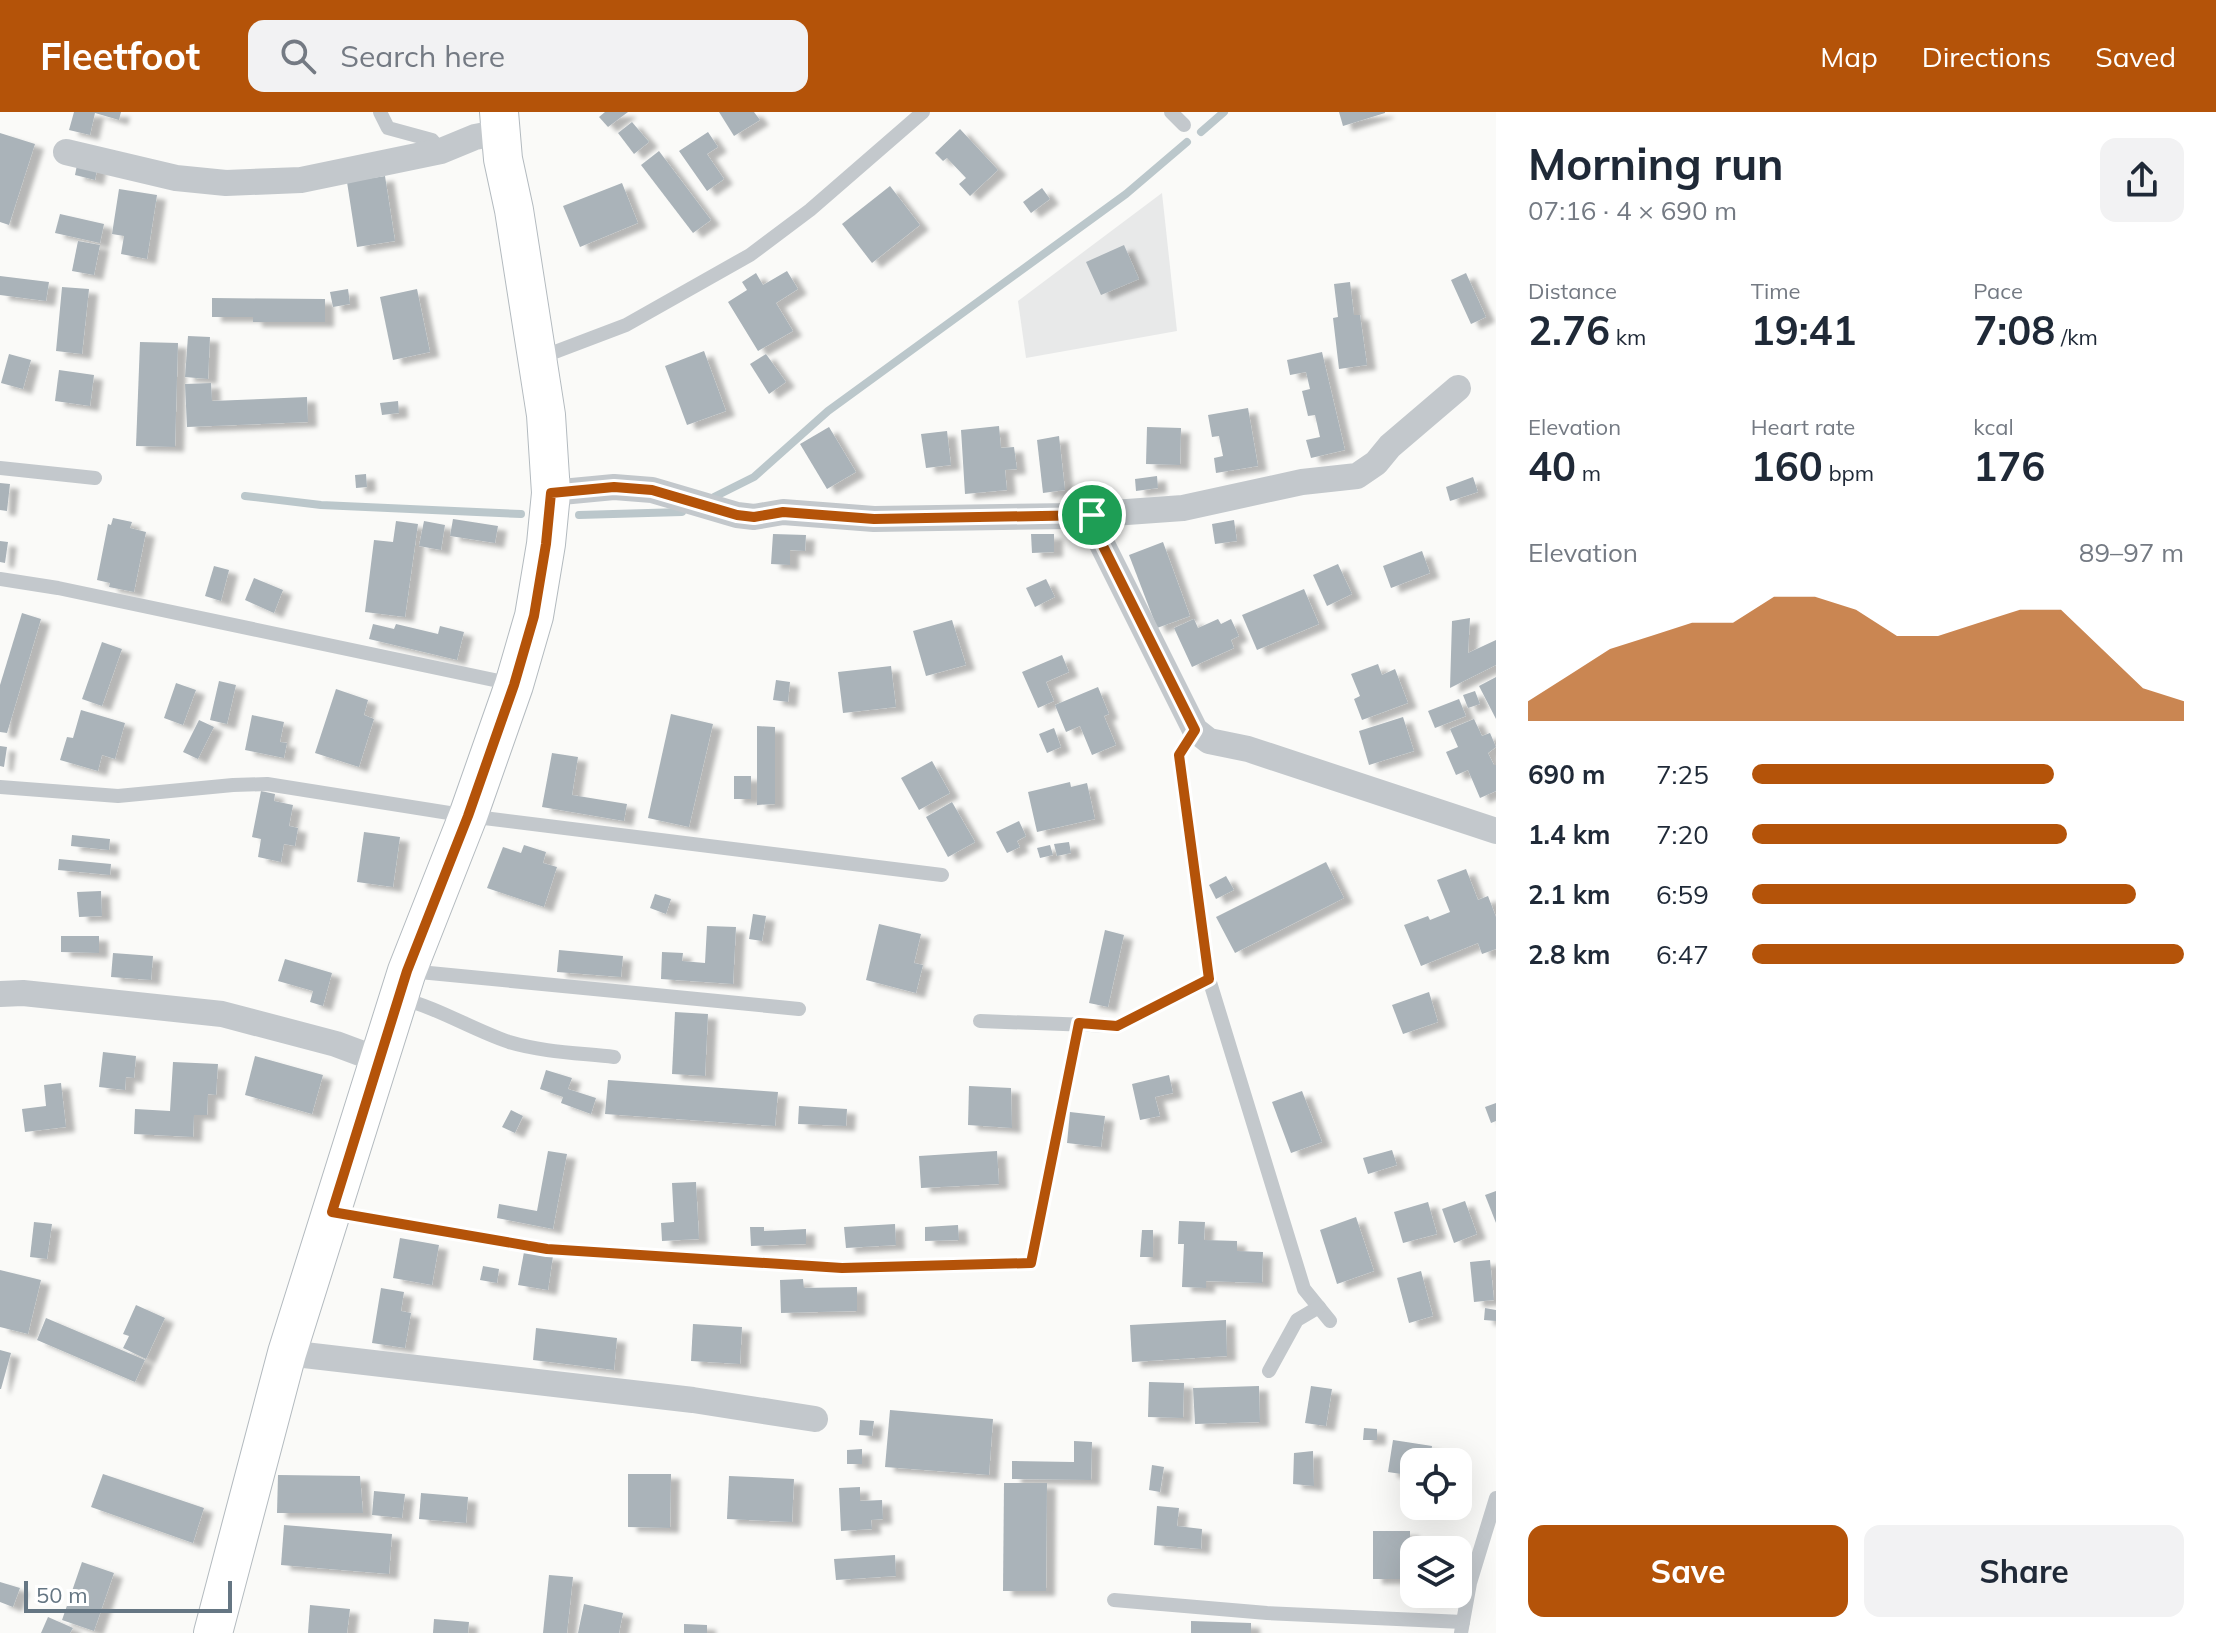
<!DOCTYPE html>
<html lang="en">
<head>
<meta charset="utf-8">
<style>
  body { margin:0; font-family:Mulish,sans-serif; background:#f2f2f3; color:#1f2937; height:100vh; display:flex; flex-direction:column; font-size:30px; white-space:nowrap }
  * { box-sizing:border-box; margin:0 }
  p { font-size:26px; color:#747a83 }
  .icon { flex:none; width:44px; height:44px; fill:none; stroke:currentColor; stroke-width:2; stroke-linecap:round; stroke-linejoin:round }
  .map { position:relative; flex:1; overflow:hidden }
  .panel { display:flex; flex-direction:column; background:#fff; width:720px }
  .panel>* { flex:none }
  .fabs { position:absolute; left:1400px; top:1336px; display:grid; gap:16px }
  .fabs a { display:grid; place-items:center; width:72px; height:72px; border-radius:16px; background:#fff; box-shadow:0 8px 32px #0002; font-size:40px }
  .scale { position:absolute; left:24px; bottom:20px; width:208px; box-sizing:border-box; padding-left:8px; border:4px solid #657683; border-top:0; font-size:22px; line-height:28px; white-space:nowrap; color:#657683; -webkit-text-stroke:6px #fff; paint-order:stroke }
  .pin { position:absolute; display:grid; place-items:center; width:68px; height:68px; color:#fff; margin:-34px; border:4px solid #fff; border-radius:50%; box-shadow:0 2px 8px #0007 }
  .round { display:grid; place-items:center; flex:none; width:84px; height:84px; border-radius:16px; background:#f2f2f3 }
  .summary { display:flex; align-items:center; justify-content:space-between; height:136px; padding:0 32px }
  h1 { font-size:44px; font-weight:700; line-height:60px }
  .figures { display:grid; grid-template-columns:repeat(3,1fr); gap:12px; height:136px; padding:8px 32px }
  .figures div { display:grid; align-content:center }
  .figures b { font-size:40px; font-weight:700 }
  .figures small { font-size:22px; font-weight:400 }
  .figures p { font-size:22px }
  .chart { height:224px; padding:16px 32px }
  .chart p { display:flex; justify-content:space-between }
  .chart svg { width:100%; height:144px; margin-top:8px; fill:#b45309; opacity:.7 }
  .cta { display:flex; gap:16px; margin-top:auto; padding:16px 32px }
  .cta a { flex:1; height:92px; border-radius:16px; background:#b45309; color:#fff; font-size:32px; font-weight:700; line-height:92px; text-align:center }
  .cta a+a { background:#f2f2f3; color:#1f2937 }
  ul { padding:0 32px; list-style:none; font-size:26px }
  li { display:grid; grid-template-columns:128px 96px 1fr; align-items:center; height:60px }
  li i { height:20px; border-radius:10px; background:#b45309 }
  header { display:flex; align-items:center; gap:48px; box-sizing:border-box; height:112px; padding:0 40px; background:#b45309; color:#fff }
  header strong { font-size:38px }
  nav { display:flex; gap:44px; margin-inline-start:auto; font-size:28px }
  .search { width:560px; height:72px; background:#f2f2f3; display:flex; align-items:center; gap:20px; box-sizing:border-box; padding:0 28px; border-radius:16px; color:#747a83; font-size:30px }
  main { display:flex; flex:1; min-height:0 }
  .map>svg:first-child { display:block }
  .built { fill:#e8e9e9 }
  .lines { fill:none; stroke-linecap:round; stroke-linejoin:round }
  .stream { stroke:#bbc7cb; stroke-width:8 }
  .building { fill:#aab3b9; filter:url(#shadow) }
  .secondary-casing { stroke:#b3babf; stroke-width:40 }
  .service { stroke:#c3c8cc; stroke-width:14 }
  .minor { stroke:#c3c8cc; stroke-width:26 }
  .secondary { stroke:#fff; stroke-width:38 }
  .route-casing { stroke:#fff; stroke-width:16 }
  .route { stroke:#b45309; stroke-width:10 }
</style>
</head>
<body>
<header>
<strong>Fleetfoot</strong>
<div class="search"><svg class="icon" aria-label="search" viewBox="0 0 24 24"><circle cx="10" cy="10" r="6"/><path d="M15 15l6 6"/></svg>Search here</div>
<nav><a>Map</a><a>Directions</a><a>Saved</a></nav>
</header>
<main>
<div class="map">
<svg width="1496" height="1521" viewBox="0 0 1496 1521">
  <defs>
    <filter id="shadow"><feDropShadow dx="9" dy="5" stdDeviation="2" flood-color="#0004"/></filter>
  </defs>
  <rect width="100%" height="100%" fill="#fafaf8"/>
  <polygon class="built" points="1162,81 1177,219 1026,246 1018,189"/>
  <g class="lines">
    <g class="stream">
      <polyline points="1201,20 1224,0"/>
      <polyline points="245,384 321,393 521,402"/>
      <polyline points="714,385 754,365 828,299 1126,82 1187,30"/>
      <polyline points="579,403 682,400"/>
    </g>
  </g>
  <g class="building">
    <polygon points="74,0 121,0 119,8 95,1 90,23 69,18"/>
    <polygon points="605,0 628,0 608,15 599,5"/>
    <polygon points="719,0 754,0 760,8 734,24"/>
    <polygon points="1339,0 1385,0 1385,1 1343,14"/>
    <polygon points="632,10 649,30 634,42 618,21"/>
    <polygon points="960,17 998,58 970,84 959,72 966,66 947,46 943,49 935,41"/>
    <polygon points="708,20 718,35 707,42 724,67 707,79 679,39"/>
    <polygon points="0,21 35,32 9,113 0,110"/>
    <polygon points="659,39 711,108 693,121 641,53"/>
    <polygon points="78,48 98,53 95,68 75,63"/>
    <polygon points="385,64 395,129 357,135 347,70"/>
    <polygon points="622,71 638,111 580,135 563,94"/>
    <polygon points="890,74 920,113 872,151 842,112"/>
    <polygon points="1042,76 1050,87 1031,101 1023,90"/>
    <polygon points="119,77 157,83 147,147 121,142 124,124 112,122"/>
    <polygon points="60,102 104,112 100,131 55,121"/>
    <polygon points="78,129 100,133 94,163 72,159"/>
    <polygon points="1124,133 1139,167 1101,183 1086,150"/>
    <polygon points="787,159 798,177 776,191 793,219 758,239 728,190 747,178 742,170 756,161 763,173"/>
    <polygon points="1466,161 1486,205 1471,212 1451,168"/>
    <polygon points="0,164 49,170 46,189 0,183"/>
    <polygon points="1350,170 1354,203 1360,203 1367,253 1339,257 1333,206 1338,205 1334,172"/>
    <polygon points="62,175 89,177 82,242 56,239"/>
    <polygon points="348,177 350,192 333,195 330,180"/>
    <polygon points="417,177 430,240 393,248 380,185"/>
    <polygon points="212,186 325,187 325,210 253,210 253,205 212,205"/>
    <polygon points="188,224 210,225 208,267 185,265"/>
    <polygon points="140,230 178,231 175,335 136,334"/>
    <polygon points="704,239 726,299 687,313 665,254"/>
    <polygon points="1322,240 1345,338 1311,346 1306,328 1320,325 1315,303 1308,304 1302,279 1310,277 1306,260 1290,263 1287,248"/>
    <polygon points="9,242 31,248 23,277 1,271"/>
    <polygon points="766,242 786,270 769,282 750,252"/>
    <polygon points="59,258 94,263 90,294 55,289"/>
    <polygon points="211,271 212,289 307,285 308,310 187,315 185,272"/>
    <polygon points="398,289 399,301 382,303 380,291"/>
    <polygon points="1248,296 1258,354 1216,361 1214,346 1223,344 1219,324 1212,325 1208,303"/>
    <polygon points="999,314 1001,336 1014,335 1017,357 1005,358 1007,378 965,382 961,318"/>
    <polygon points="829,315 856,360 827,377 800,332"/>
    <polygon points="1147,315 1181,316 1180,353 1146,352"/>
    <polygon points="947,319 951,353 926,356 921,322"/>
    <polygon points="1059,324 1065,378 1043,381 1037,328"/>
    <polygon points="366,362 367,375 356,376 355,363"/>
    <polygon points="1157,364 1158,376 1136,379 1135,367"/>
    <polygon points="1473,365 1478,380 1450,389 1446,375"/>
    <polygon points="0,371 10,372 7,399 0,398"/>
    <polygon points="113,406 132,410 130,416 146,420 134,480 109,475 110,471 97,468 108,412 111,413"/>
    <polygon points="453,407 498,414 495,431 450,424"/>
    <polygon points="1234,408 1237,429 1215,432 1212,412"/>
    <polygon points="396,409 418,412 405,505 365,500 374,428 393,430"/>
    <polygon points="424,409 445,413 441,438 419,434"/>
    <polygon points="773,422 806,423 805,439 790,438 790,453 771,452"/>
    <polygon points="1031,422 1054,422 1054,440 1032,441"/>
    <polygon points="0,429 8,430 5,451 0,450"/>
    <polygon points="1163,430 1190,504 1157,516 1129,443"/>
    <polygon points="1422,439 1430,461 1391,476 1383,454"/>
    <polygon points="1338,452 1352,482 1327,494 1313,463"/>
    <polygon points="214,454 229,458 221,489 205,484"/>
    <polygon points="254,466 283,478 274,501 245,488"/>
    <polygon points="1046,467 1055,485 1035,495 1026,476"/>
    <polygon points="1304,477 1319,512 1257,538 1242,503"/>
    <polygon points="22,501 41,507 7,621 0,620 0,573"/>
    <polygon points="1470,506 1468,541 1496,528 1496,553 1450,576 1452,509"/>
    <polygon points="1194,507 1198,516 1218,507 1221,512 1231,507 1239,524 1231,528 1234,536 1192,555 1174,516"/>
    <polygon points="952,508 966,553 926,564 913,519"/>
    <polygon points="373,512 394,517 396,512 438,522 440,514 464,520 457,548 369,527"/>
    <polygon points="102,530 122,537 102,594 82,587"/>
    <polygon points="1062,543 1069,560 1046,570 1054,589 1038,596 1022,560"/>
    <polygon points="1378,552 1382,563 1395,557 1408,591 1362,608 1354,587 1360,584 1351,562"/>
    <polygon points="891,554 896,595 843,601 838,560"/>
    <polygon points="1496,565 1496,607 1479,574"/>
    <polygon points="776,568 790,570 788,590 773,588"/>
    <polygon points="219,569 236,573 227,612 210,608"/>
    <polygon points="176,571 196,578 183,613 164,606"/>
    <polygon points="1098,575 1109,602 1104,604 1116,633 1092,643 1080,614 1066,620 1055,593"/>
    <polygon points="336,577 368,588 364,603 374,607 359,655 315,641"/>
    <polygon points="1475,579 1480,592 1468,596 1463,583"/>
    <polygon points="1459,587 1466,604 1435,616 1428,599"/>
    <polygon points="81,598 125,611 115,647 102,643 98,659 60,648 67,625 73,626"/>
    <polygon points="671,602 713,612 689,715 648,706"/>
    <polygon points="252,603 284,610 280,630 287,631 284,646 245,638"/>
    <polygon points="1403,605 1414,639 1369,653 1359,619"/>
    <polygon points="1474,607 1482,624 1490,621 1496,635 1488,641 1494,653 1496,653 1496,679 1480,686 1468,658 1456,663 1446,640 1458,635 1450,617"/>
    <polygon points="199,608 214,615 198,647 183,640"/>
    <polygon points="757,614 775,615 775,692 757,693"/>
    <polygon points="1054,616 1061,635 1047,641 1039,622"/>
    <polygon points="0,634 7,635 4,655 0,654"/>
    <polygon points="552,641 578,645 572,683 627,692 624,709 542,695"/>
    <polygon points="932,649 950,681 919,698 901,666"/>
    <rect x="734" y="664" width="17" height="23"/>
    <polygon points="1070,670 1071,675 1087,671 1095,707 1037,720 1028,680"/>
    <polygon points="261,679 275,682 274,689 293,693 289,714 298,716 295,734 284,732 281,750 258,745 261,727 252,725"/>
    <polygon points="952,690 975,730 948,745 926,705"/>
    <polygon points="1019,709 1026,724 1017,729 1020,735 1007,741 996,720"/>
    <polygon points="364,720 400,725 393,775 357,770"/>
    <polygon points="72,723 110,727 109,738 71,734"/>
    <polygon points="1069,730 1071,741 1057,744 1054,732"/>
    <polygon points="524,733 546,740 543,751 557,755 544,795 487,776 503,735 521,741"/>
    <polygon points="1050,733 1053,743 1040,746 1037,736"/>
    <polygon points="59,747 111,752 110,763 58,758"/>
    <polygon points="1326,750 1344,786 1235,841 1216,805"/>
    <polygon points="1466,757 1478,788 1488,784 1496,805 1496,837 1482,842 1478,831 1421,854 1404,813 1428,804 1430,808 1450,800 1437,768"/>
    <polygon points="1226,764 1234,778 1216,787 1209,773"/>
    <polygon points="101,779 102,804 79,805 77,780"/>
    <polygon points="655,782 671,787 666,802 650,796"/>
    <polygon points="753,802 766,804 762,829 749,827"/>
    <polygon points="879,812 921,822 914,851 923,853 916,881 866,868"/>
    <polygon points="707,814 736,815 733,872 661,867 662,840 683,841 682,849 705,851"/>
    <polygon points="1105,818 1124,823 1108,895 1089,891"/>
    <polygon points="61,824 99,824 99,841 61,840"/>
    <polygon points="559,838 623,844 621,865 557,860"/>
    <polygon points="113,841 153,844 151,868 111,865"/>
    <polygon points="285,847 332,861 323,894 310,890 313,879 278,869"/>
    <polygon points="1429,880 1438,910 1403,922 1392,893"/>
    <polygon points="675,900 708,902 705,964 672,962"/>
    <polygon points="103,940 136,944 134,966 126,965 125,978 99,975"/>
    <polygon points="255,944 323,963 312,1002 245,983"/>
    <polygon points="173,950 218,952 216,983 208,982 207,1003 194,1003 193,1025 134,1022 135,997 170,999"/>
    <polygon points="546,958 572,966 568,977 596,986 591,1002 561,991 563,985 540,977"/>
    <polygon points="1169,963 1173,981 1155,985 1160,1004 1140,1008 1132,972"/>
    <polygon points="608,968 778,980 775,1014 605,1002"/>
    <polygon points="61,971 66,1015 25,1020 22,997 46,994 44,973"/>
    <polygon points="969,974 1011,976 1012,1016 968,1013"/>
    <polygon points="1302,979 1322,1030 1291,1041 1272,990"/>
    <polygon points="1496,991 1496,1009 1491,1011 1485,995"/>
    <polygon points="799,994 847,997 846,1014 798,1012"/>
    <polygon points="511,998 523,1004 515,1021 502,1015"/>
    <polygon points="1070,1000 1105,1004 1101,1035 1067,1031"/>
    <polygon points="1392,1038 1397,1053 1368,1062 1363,1046"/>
    <polygon points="548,1039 567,1042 553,1117 497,1106 499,1092 537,1099"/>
    <polygon points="997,1039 999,1072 921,1076 919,1044"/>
    <polygon points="696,1070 699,1127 662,1129 661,1111 674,1110 672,1071"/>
    <polygon points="1496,1079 1496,1111 1485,1083"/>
    <polygon points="1465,1089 1477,1122 1454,1131 1442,1097"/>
    <polygon points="1428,1090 1437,1122 1403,1131 1394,1100"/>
    <polygon points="1356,1105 1374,1159 1337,1172 1320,1118"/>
    <polygon points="1179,1109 1205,1110 1204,1128 1237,1129 1237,1139 1263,1140 1262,1171 1206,1169 1206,1176 1182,1175 1184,1132 1178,1132"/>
    <polygon points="34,1110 52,1112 47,1147 30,1145"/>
    <polygon points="895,1112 896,1133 846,1136 844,1115"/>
    <polygon points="958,1113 959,1128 925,1129 925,1115"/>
    <polygon points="750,1115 764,1115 764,1119 806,1117 806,1132 751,1134"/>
    <polygon points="1142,1118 1153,1118 1153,1145 1140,1145"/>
    <polygon points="400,1126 439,1133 432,1173 393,1166"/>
    <polygon points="524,1140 553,1144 548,1178 518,1173"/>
    <polygon points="1490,1148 1494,1188 1474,1190 1470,1150"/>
    <polygon points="483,1154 499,1157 497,1171 480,1168"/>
    <polygon points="0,1158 41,1168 28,1222 0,1215"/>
    <polygon points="1421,1159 1433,1204 1409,1211 1397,1166"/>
    <polygon points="803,1167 804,1176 857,1175 857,1199 781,1201 780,1168"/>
    <polygon points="381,1176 404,1180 401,1199 411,1201 405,1236 372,1231"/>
    <polygon points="136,1193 165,1206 146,1247 123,1236 129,1224 123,1222"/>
    <polygon points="1485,1196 1496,1198 1496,1209 1484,1208"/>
    <polygon points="46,1206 145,1248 135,1270 37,1228"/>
    <polygon points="1226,1208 1227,1244 1132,1250 1130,1213"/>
    <polygon points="693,1212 742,1215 740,1252 691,1249"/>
    <polygon points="536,1216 617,1226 614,1258 533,1248"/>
    <polygon points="0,1238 11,1241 1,1277 0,1277"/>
    <polygon points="1149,1270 1184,1271 1183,1306 1148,1305"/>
    <polygon points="1259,1274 1260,1310 1195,1312 1193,1276"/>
    <polygon points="1311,1274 1332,1277 1326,1314 1305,1311"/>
    <polygon points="890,1298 993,1307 989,1363 885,1355"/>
    <polygon points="860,1308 874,1309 872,1324 859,1323"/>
    <polygon points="1364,1316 1377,1317 1377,1328 1363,1328"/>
    <polygon points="1393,1328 1432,1334 1430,1350 1414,1350 1414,1364 1388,1360"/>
    <polygon points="1074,1329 1092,1330 1091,1368 1012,1367 1012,1349 1074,1350"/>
    <polygon points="862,1337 862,1352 847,1352 847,1338"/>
    <polygon points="1313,1339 1314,1374 1293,1372 1294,1341"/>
    <polygon points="1152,1353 1164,1355 1160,1380 1149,1378"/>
    <polygon points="103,1362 204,1396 193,1431 91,1395"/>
    <polygon points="628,1362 671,1362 670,1416 628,1415"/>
    <polygon points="278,1363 360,1364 363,1401 277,1401"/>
    <polygon points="729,1364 794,1367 792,1410 727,1407"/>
    <polygon points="1004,1371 1047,1371 1046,1479 1003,1479"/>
    <polygon points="860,1375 860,1389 882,1388 883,1407 871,1408 872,1417 841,1419 839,1376"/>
    <polygon points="374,1379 405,1382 402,1406 372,1403"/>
    <polygon points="421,1381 468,1385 466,1411 419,1407"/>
    <polygon points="1157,1394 1179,1396 1177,1414 1202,1417 1201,1437 1154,1433"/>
    <polygon points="284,1413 392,1422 389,1462 281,1453"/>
    <rect x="1373" y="1419" width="37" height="48"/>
    <polygon points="895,1443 896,1464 836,1468 834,1447"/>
    <polygon points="82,1450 114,1461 94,1519 62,1508"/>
    <polygon points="549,1463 573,1465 567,1521 543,1521"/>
    <polygon points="0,1470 20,1476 13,1495 0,1490"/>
    <polygon points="584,1492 623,1501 619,1521 578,1521"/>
    <polygon points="310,1493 350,1497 347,1521 308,1521"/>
    <polygon points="48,1505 73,1516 70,1521 41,1521"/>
    <polygon points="434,1507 469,1510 468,1521 433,1521"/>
    <polygon points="1191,1509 1251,1511 1251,1521 1191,1521"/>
    <polygon points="684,1512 707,1513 707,1521 684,1521"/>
  </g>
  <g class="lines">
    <defs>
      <polyline id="secondary" points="213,1521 287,1241 379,948 407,859 468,704 514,573 534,504 546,432 551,381 546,303 514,98 503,47 499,0"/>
    </defs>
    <use href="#secondary" class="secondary-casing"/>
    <g class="service">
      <polyline points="380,0 388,16 432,28 441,39"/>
      <polyline points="1171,0 1184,13"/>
      <polyline points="539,246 626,213 750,143 810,98 923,0"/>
      <polyline points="0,356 95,366"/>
      <polyline points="0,467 58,476 513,572"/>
      <polyline points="1195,618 1179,643 1209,867 1304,1177 1330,1209"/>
      <polyline points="0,675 118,684 233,673 267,672 468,704 942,763"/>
      <polyline points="409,859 799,897"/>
      <path d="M 399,886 C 439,896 471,917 509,930 C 542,940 579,941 614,945"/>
      <polyline points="980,909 1117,914 1209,867"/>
      <polyline points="332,1100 547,1137 842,1156 1031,1151 1079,911"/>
      <polyline points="1269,1259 1297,1208 1319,1195"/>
      <polyline points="1114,1488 1267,1501 1463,1510"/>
      <polyline points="1461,1521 1470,1471 1496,1386"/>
    </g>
    <g class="minor">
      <polyline points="66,40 176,66 226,71 301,68 441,39 475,25 501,20"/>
      <polyline points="551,381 614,375 652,378 737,403 754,405 783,400 874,407 1071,404 1183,396 1302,370 1357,364 1376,351 1390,334 1458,276"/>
      <polyline points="1092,403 1098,424 1195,618 1209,629 1248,637 1496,719"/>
      <polyline points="0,882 23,881 222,902 336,932 379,948"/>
      <polyline points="287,1241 693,1288 815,1307"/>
    </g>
    <use href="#secondary" class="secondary"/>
  </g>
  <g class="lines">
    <defs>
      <polygon id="route" points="614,375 652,378 737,403 754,405 783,400 874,407 1092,403 1098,424 1195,618 1179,643 1209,867 1117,914 1079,911 1031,1151 842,1156 547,1137 332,1100 407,859 468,704 514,573 534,504 546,432 551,381"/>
    </defs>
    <use href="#route" class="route-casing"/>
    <use href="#route" class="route"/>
  </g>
</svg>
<div class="fabs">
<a><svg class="icon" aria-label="locate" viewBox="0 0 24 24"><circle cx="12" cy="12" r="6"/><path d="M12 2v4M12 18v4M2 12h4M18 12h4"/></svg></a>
<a><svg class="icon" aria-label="layers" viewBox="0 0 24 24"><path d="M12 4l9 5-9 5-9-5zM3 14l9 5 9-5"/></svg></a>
</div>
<div class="scale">50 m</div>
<div class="pin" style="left:1092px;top:403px;background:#1e9e55"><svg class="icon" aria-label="arrive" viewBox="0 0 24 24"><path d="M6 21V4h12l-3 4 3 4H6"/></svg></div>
</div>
<section class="panel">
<div class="summary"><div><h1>Morning run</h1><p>07:16 · 4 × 690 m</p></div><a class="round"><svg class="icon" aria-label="share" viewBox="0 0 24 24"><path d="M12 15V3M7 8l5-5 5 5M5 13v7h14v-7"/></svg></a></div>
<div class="figures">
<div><p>Distance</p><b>2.76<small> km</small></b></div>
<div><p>Time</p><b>19:41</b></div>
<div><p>Pace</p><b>7:08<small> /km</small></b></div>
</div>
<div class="figures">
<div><p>Elevation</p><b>40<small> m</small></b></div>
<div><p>Heart rate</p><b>160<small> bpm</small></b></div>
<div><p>kcal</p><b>176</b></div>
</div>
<div class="chart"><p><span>Elevation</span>89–97 m</p>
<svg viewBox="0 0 160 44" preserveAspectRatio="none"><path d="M0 44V38L10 30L20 22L30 18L40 14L50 14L60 6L70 6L80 10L90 18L100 18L110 14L120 10L130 10L140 22L150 34L160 38V44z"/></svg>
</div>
<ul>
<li><b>690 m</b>7:25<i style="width:70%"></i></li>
<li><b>1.4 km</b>7:20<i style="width:73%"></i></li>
<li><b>2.1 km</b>6:59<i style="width:89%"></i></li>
<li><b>2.8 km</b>6:47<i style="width:100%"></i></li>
</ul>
<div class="cta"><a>Save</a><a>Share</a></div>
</section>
</main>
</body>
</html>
